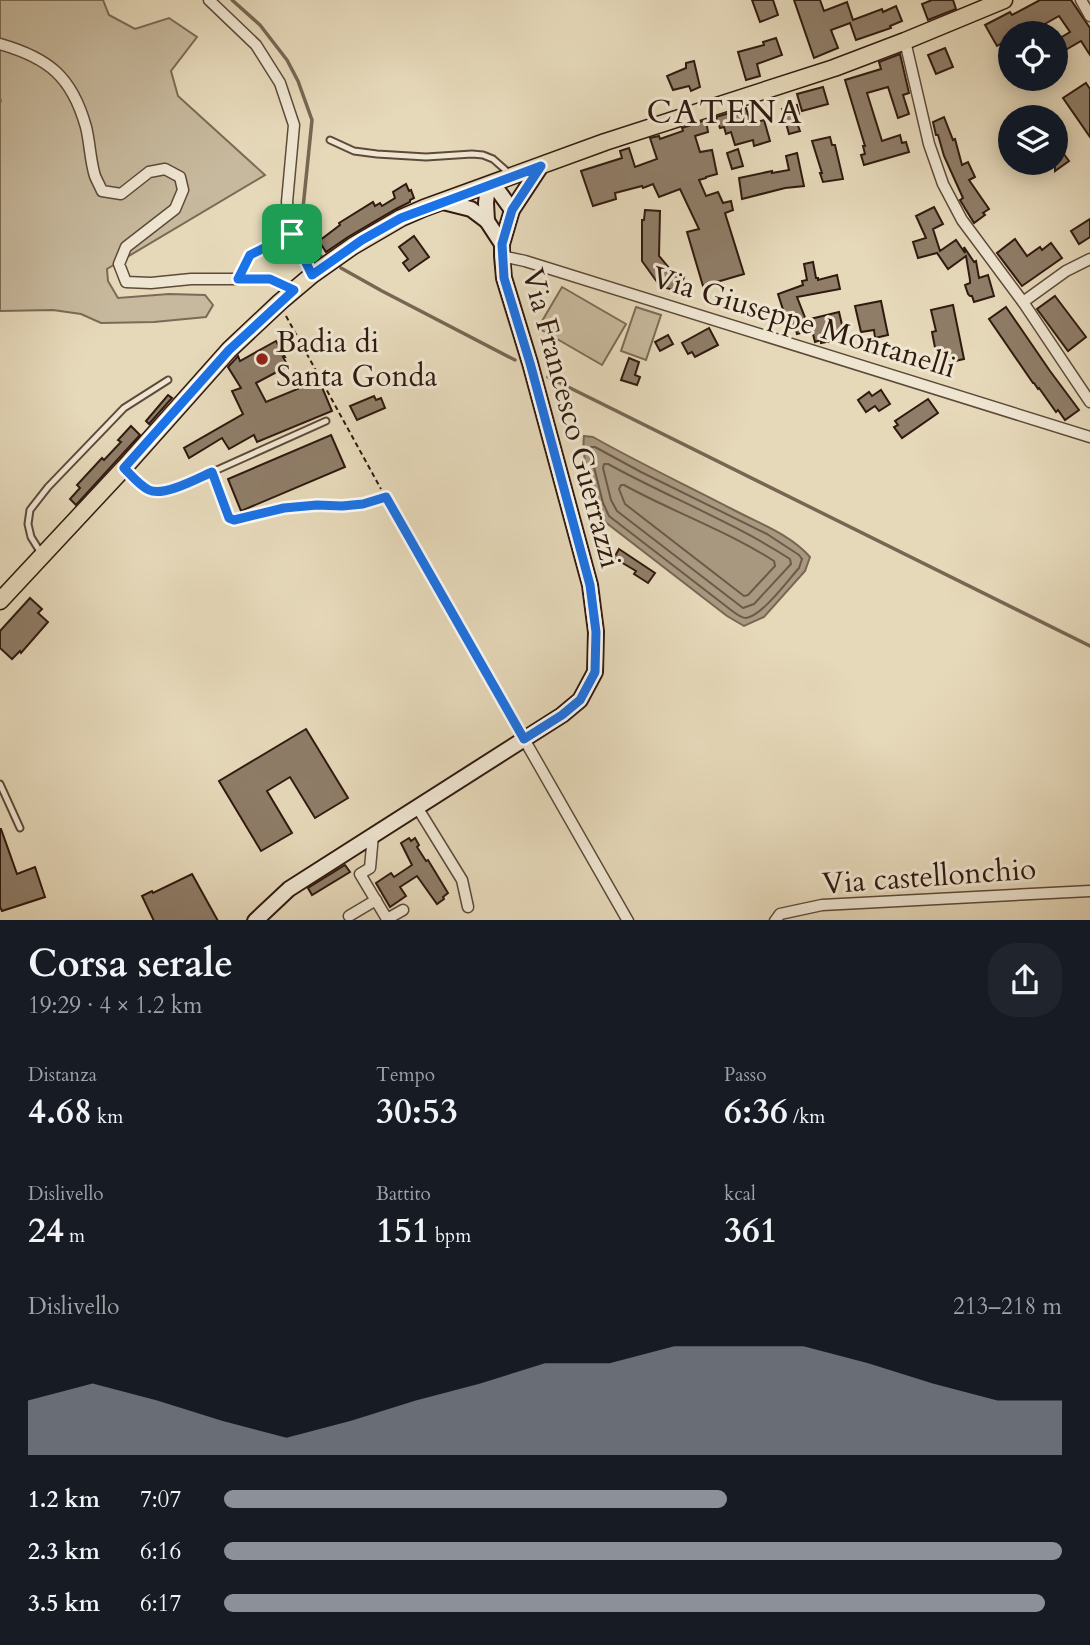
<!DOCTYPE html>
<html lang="it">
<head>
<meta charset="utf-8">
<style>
  body { margin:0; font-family:Cardo,serif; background:#20242c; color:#f1f3f6; height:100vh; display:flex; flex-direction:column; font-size:26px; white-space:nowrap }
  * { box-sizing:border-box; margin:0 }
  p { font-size:23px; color:#9ea1a6 }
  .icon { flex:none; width:38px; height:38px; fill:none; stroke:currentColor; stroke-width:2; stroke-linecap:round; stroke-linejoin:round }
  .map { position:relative; height:920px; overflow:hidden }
  .side { display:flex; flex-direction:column; background:#171b24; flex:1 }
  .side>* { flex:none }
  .tools { position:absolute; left:998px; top:21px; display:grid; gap:14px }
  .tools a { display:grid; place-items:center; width:70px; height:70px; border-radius:50%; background:#171b24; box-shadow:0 4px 18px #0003; font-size:35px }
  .pin { position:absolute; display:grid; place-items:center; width:60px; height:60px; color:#fff; margin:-30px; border-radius:14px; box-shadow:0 4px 10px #0006 }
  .round { display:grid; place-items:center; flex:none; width:74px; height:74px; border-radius:28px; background:#20242c }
  .overview { display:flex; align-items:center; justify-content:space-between; height:119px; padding:0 28px }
  h1 { font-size:38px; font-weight:600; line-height:52px }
  .stats { display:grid; grid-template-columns:repeat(3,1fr); gap:10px; height:119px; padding:7px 28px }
  .stats div { display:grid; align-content:center }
  .stats b { font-size:35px; font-weight:600 }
  .stats small { font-size:19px; font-weight:400 }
  .stats p { font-size:19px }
  .chart { height:196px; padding:14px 28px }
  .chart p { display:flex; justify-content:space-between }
  .chart svg { width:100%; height:126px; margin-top:7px; fill:#8c9099; opacity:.7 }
  ul { padding:0 28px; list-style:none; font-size:23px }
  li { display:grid; grid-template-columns:112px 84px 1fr; align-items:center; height:52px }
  li i { height:18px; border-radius:9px; background:#8c9099 }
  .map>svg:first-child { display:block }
  .green { fill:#c7b99d; stroke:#7c6a56; stroke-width:2 }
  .water { fill:#a89880; stroke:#786653; stroke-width:2 }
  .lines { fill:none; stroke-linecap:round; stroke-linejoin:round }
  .shore { stroke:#6c5948; stroke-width:2 }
  .stream { stroke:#786653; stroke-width:3.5 }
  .building { fill:#8f7d68; stroke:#301a0f; stroke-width:2 }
  .lane-casing { stroke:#5e4a3a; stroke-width:9 }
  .street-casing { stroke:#5e4a3a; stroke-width:13 }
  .secondary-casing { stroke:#301a0f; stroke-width:18 }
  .primary-casing { stroke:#301a0f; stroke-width:19 }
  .path { stroke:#301a0f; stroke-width:2; stroke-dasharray:5 3.5; stroke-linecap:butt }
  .lane { stroke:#efe6d2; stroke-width:5 }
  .street { stroke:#efe6d2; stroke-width:10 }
  .secondary { stroke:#efe6d2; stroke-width:14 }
  .primary { stroke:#e6d9ba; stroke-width:16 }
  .route-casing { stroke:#fff; stroke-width:14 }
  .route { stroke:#1a73e8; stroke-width:9 }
  .poi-dot { fill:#8f2418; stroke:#efe6d2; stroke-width:2.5 }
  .labels { text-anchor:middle; stroke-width:6; stroke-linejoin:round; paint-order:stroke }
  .street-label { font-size:30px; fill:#301a0f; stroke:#efe6d2 }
  .poi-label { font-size:30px; fill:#301a0f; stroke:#efe6d2; text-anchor:start }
  .quarter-label { font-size:33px; letter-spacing:2px; fill:#301a0f; stroke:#efe6d2 }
</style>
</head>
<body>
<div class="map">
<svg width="1090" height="921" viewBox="0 0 1090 921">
  <rect width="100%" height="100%" fill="#e6d9ba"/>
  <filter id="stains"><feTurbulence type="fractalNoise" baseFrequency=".00286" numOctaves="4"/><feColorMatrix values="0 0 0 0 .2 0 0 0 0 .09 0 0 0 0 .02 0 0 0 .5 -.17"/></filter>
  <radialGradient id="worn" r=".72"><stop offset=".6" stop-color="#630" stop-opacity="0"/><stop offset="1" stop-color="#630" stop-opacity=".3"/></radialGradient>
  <g class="green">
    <polygon points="0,0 103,0 109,15 135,29 169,18 197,37 171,71 178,96 265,175 107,269 108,281 118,298 169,294 205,295 213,305 206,317 154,322 101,323 81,314 53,310 0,311 0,103 1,101 0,98"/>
    <polygon points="562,287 626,324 602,365 538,328"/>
    <polygon points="636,307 661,315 646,360 621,351"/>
  </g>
  <path class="water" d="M 584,436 L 593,437 C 639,463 686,485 732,509 C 758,523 790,534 810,557 L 805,571 L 764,617 L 744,626 L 727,616 L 604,521 C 593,501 581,459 584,436 Z"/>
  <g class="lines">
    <g class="shore">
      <path d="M 591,447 L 595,447 L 641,472 L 767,534 L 799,555 L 802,559 L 799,568 C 788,580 762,616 746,618 C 741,618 735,613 731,610 L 609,516 L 603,503 L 590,451 Z"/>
      <path d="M 604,464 L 608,464 C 668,497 733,522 790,559 L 791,564 L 754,604 L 743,608 L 617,511 L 611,500 L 603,468 Z"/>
      <path d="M 621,485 L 624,485 C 673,512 727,531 774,561 L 775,566 L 748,595 L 744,596 L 625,504 L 619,489 Z"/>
    </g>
    <g class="stream">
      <polyline points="232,0 260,25 287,60 298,81 312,120 303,208 311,247 321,256"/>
      <polyline points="341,268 382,291 515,360"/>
      <polyline points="548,377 1090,646"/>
    </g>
  </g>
  <g class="building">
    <polygon points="752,0 773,0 778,15 760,22"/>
    <polygon points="794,0 820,0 824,11 847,2 853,20 882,9 883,12 896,6 902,21 890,26 891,28 856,40 850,23 831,30 838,48 814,58"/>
    <polygon points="932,0 953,0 956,9 928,20 922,4"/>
    <polygon points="1040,0 1071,0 1090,28 1090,55 1081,41 1055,56 1055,41 1070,32 1059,16 1043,25 1046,30 1039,33 1010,33 1010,39 997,46 985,25 1010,12 1012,15"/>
    <polygon points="776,38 782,55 757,64 760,76 746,80 738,52 764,45 763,42"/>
    <polygon points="945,48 953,67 936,74 928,55"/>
    <polygon points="900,54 909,93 903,95 909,114 898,118 888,87 867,93 882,141 900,135 902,143 906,142 909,152 864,165 861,155 865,154 863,146 865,146 845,80 881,69 879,62"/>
    <polygon points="694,61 700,87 691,91 689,86 673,90 667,76 686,68 686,63"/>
    <polygon points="1086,83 1090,89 1090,137 1063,98"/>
    <polygon points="823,87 828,104 802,111 797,94"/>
    <polygon points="797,105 799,114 797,114 800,123 797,123 800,131 789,134 782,109"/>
    <polygon points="746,108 751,124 764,120 770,141 754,146 753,140 735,145 731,132 726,134 724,127 720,128 716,117"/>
    <polygon points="944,117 953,140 955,139 962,165 968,162 975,177 969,180 989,209 983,213 985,215 974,223 960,200 963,198 944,156 938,135 936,135 933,122"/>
    <polygon points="706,120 708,132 695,136 700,152 712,150 717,174 706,177 706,178 699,180 706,196 718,192 723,203 731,201 733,210 725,213 744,274 703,286 687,232 699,229 680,189 659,197 653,184 643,188 642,186 615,193 616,199 593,206 581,171 622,158 620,151 629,148 635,167 657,159 650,138 659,136 660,139 683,131 682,128"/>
    <polygon points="830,137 832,145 835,145 843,179 823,182 820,173 822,173 812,141"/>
    <polygon points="1055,142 1069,161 1055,171"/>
    <polygon points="738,149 743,166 732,169 727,153"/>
    <polygon points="797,153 804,186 785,188 742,199 739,178 772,171 772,173 789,170 786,156"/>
    <polygon points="406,184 409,191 411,190 414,198 410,200 410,202 396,209 348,237 326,252 319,241 340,225 339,223 373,202 375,206 380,203 382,206 395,198 393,192"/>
    <polygon points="934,207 943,224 933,229 940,251 956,240 965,253 964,247 974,262 976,261 979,278 988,275 994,296 974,302 972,296 970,296 968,294 965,285 970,283 970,280 966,256 948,269 937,253 918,258 913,242 926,238 916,216"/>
    <polygon points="645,210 660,211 659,256 674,274 684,277 679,292 660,286 642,261 642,220 644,220"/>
    <polygon points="1090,219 1090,237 1079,244 1071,231"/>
    <polygon points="414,236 429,257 409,271 403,263 408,259 399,247"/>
    <polygon points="1015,239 1027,256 1040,247 1042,250 1051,243 1062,258 1022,286 997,253"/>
    <polygon points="813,262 816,278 818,278 818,280 837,275 840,289 797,297 806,320 839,312 843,329 835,331 837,340 821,343 821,340 815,342 812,330 797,334 796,330 790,331 778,294 803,285 802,281 807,280 804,264"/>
    <polygon points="1055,296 1086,337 1068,351 1037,309"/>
    <polygon points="881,301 888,335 875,338 874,330 861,332 855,306"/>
    <polygon points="953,305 964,359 951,362 950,356 937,358 932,332 936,331 931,310"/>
    <polygon points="1006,307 1050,371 1079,410 1065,420 1058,410 1056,412 1039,388 1038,389 1034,383 1033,383 989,319"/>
    <polygon points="709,328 718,345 695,357 692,352 688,354 682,343"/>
    <polygon points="668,335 673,344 660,351 655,342"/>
    <polygon points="276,341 285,357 283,357 288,366 256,383 266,402 319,380 332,411 257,442 254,435 229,449 222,438 189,458 184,448 243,414 232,391 241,388 228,367 238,356 240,361"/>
    <polygon points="629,358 639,362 635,375 640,377 637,385 621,380"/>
    <polygon points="881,390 890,404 879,411 875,406 866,412 858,400 869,392 872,396"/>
    <polygon points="168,395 172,398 149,424 146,421"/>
    <polygon points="374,396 376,400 381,398 385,408 357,420 350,406"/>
    <polygon points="928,399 938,413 902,438 894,427 898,425 895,421"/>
    <polygon points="131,426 140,435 76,505 70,499 80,488 77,485 102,458 104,460 121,442 118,440"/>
    <polygon points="331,435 345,467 241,511 228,479"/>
    <polygon points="619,549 655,573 648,583 634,574 636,571 614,558"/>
    <polygon points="30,598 42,609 38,613 48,622 21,653 20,651 12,659 0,648 0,631"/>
    <polygon points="306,729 348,798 315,818 290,777 267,791 292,833 261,851 219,781"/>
    <polygon points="0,829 1,829 17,874 35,867 45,897 2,911 0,907"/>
    <polygon points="409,838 411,841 415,838 419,845 417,847 426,861 428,860 448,893 443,897 444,899 437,904 417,876 400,887 406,896 390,907 376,883 391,873 394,877 412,865 401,843"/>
    <polygon points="345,865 350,872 312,895 308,888"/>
    <polygon points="192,874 218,921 154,921 142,896 152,891 153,893"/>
  </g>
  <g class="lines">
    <defs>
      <g id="lane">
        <polyline points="330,140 354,151 377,154 426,157 472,154 483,155 493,159 510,174"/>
        <path d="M 126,470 C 149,490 148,495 179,487 L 326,421"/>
        <polyline points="212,472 229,518 234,520 244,519 284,508 317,505 342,506 363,504 386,497"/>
        <polyline points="41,553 31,537 28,524 30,510 48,487 124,408 168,380"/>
        <polyline points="0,784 20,828"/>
      </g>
      <g id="street">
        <polyline points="209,0 256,45 280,83 294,125 287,202 292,234 312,275"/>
        <polyline points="1081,0 1090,16"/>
        <polyline points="905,41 929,144 943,184 962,220 1023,302 1090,402"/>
        <path d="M 0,44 C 49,58 72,77 86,127 C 90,143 90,160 95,176 C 97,181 100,186 102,191 L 121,194 L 149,172 L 165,169 L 180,177 L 183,190 L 175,209 L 126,247 L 119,264 L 126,282 L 151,283 L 191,279 L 270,279 L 294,290"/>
        <polyline points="502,256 525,261 1090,437"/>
        <polyline points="238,279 250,255 292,234"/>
        <polyline points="1023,302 1066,271 1090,259"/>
        <polyline points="524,739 628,921"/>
        <polyline points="417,807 462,880 468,907"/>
        <polyline points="373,835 370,868 360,874 387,919 403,910"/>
        <polyline points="349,916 376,900"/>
        <polyline points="775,921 780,914 822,905 1090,891"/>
      </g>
      <g id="secondary">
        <polyline points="490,184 499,192 512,210"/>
        <polyline points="443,202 471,209 487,221 502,244"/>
        <polyline points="487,221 486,203 488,185"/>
        <polyline points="255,921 289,889 562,715 580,700 595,672 596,632 590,585 530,363 504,278 502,256 502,244 512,210 541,166"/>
      </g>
      <polyline id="primary" points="0,601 124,468 229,350 280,302 312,275 353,246 401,218 424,208 605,142 834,68 905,41 1004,0"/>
    </defs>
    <use href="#lane" class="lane-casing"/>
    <use href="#street" class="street-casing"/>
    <use href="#secondary" class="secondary-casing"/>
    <use href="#primary" class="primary-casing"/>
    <g class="path">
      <polyline points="286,316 381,489"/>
      <polyline points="391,506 518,729"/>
    </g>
    <use href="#lane" class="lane"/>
    <use href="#street" class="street"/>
    <use href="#secondary" class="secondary"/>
    <use href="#primary" class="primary"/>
  </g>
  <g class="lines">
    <defs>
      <path id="route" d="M 541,166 L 512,210 L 502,244 L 504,278 L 530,363 L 590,585 L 596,632 L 595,672 L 580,700 L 562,715 L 524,739 L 386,497 L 363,504 L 342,506 L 317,505 L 284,508 L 234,520 L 229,518 L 212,472 C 198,478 164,497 149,490 C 140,486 131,475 124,468 L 229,350 L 294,290 L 270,279 L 238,279 L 250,255 L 292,234 L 312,275 L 362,240 L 401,218 Z"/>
    </defs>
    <use href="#route" class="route-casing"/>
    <use href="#route" class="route"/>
  </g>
  <circle class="poi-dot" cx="262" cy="359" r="7"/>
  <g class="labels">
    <g class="street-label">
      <text transform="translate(804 322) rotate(17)" y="10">Via Giuseppe Montanelli</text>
      <text transform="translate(572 418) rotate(75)" y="10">Via Francesco Guerrazzi</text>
      <text transform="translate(929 876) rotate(-4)" y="10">Via castellonchio</text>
    </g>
    <g class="poi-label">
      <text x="276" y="352">Badia di<tspan x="276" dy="34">Santa Gonda</tspan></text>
    </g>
    <g class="quarter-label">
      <text x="725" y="123">CATENA</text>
    </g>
  </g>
  <rect width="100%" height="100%" filter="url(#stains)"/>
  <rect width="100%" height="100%" fill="url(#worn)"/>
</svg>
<div class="tools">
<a><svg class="icon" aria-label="locate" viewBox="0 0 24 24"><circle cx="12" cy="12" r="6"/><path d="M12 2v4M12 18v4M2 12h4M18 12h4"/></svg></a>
<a><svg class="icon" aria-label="layers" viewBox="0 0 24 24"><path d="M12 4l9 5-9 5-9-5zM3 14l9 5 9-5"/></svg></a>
</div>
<div class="pin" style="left:292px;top:234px;background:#1e9e55"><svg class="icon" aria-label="arrive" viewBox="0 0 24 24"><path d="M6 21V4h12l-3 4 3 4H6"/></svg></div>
</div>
<section class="side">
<div class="overview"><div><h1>Corsa serale</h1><p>19:29 · 4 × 1.2 km</p></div><a class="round"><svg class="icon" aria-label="share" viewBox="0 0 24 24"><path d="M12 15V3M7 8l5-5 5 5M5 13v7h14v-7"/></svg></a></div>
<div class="stats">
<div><p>Distanza</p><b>4.68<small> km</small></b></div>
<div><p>Tempo</p><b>30:53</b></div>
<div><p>Passo</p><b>6:36<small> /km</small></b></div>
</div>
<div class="stats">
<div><p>Dislivello</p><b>24<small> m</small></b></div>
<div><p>Battito</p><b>151<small> bpm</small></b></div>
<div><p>kcal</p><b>361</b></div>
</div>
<div class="chart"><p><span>Dislivello</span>213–218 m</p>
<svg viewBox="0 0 160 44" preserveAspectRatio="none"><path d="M0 44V25L10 19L20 25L30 32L40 38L50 32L60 25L70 19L80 12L90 12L100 6L110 6L120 6L130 12L140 19L150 25L160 25V44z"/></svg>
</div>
<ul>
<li><b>1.2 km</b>7:07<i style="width:60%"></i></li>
<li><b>2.3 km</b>6:16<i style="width:100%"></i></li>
<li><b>3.5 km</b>6:17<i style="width:98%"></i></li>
</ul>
</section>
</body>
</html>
